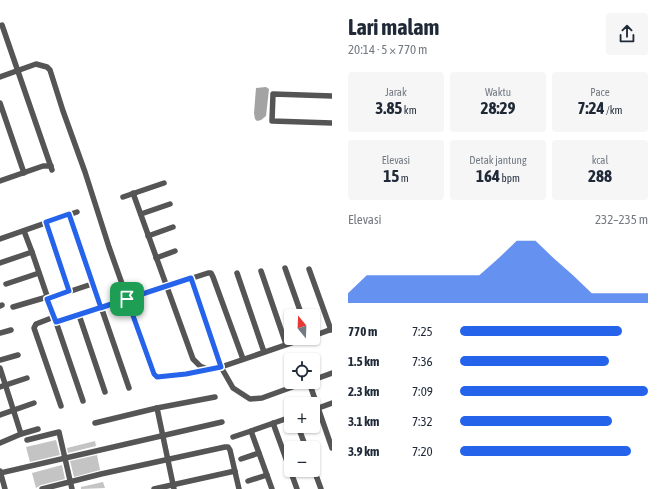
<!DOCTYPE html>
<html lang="id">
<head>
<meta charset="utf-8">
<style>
  body { margin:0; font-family:"Asap Condensed",sans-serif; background:#f6f6f7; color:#1f2937; height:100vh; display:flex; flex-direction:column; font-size:15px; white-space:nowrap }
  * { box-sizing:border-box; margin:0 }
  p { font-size:13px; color:#747a83 }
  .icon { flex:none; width:22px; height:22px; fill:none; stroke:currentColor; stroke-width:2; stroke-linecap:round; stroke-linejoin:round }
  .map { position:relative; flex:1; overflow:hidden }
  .panel { display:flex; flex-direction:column; background:#fff; width:332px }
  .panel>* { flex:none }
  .needle { width:26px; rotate:341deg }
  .tools { position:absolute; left:284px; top:309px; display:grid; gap:8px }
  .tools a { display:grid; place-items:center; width:36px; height:36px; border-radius:4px; background:#fff; box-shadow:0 1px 3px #0004; font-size:20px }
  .pin { position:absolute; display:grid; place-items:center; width:34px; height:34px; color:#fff; margin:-17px; border-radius:8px; box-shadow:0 2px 6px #0006 }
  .round { display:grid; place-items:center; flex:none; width:42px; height:42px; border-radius:4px; background:#f6f6f7 }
  .overview { display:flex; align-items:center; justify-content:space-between; height:68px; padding:0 16px }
  h1 { font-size:22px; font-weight:700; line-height:30px }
  .figures { display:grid; grid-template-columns:repeat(3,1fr); gap:6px; height:68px; padding:4px 16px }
  .figures div { display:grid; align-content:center; border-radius:4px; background:#f6f6f7; text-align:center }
  .figures b { font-size:17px; font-weight:700 }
  .figures small { font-size:11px; font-weight:400 }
  .figures p { font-size:11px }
  .chart { height:112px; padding:8px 16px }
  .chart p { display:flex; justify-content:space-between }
  .chart svg { width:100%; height:72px; margin-top:4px; fill:#2563eb; opacity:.7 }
  ul { padding:0 16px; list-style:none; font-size:13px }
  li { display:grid; grid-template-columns:64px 48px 1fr; align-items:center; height:30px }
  li i { height:10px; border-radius:5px; background:#2563eb }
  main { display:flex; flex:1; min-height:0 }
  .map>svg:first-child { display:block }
  .water { fill:#a3a3a3 }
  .building { fill:#c4c4c4 }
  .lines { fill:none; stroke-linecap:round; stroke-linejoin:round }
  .street { stroke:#555; stroke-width:5.5 }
  .route-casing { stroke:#fff; stroke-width:8 }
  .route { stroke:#2563eb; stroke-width:5 }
</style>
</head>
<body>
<main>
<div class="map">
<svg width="332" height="489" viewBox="0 0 332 489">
  <rect width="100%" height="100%" fill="#fff"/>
  <polygon class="water" points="266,87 269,89 266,116 261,120 257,121 255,119 254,113 256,88"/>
  <g class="building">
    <polygon points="56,440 60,455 30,462 26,447"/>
    <polygon points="95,441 96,446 68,453 67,448"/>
    <polygon points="97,455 100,470 74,477 70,461"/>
    <polygon points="62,465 65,479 41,485 36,488 32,473"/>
    <polygon points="103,482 105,488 81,489 81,487"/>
  </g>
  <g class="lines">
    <g class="street">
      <polyline points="2,25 52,170"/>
      <polyline points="0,77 36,64 47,67 50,70 63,111 85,172 109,247 154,374 157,377 186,374 221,367 306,338"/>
      <polyline points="332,96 273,94 272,121 332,123"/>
      <polyline points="0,103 24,173"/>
      <polyline points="0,181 43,166 51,166"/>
      <polyline points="133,193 193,359 200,366 207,369"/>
      <polyline points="123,197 164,183"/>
      <polyline points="69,214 129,388"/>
      <polyline points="141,214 170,204"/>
      <polyline points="46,222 69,291"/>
      <polyline points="24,231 32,252"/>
      <polyline points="148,236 173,227"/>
      <polyline points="0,239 77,212"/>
      <polyline points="156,258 175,251"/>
      <polyline points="0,263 32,252 56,322"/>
      <polyline points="285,268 302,316"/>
      <polyline points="309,269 331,330"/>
      <polyline points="261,271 286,344"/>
      <polyline points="237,273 264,352"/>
      <polyline points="191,278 221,367 233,388 250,399 262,398 306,382"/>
      <polyline points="6,284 39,273"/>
      <polyline points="47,299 92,284"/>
      <polyline points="0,306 2,305"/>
      <polyline points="13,307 47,297"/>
      <polyline points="79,315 105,392"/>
      <polyline points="54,317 36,324 34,328 61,406"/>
      <polyline points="0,333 11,330"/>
      <polyline points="313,336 332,329"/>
      <polyline points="0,360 18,355"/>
      <polyline points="0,368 21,434 0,443"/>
      <polyline points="313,380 332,373"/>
      <polyline points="309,382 332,448"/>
      <polyline points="0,387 27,378"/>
      <polyline points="83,401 56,322 208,273 211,273 213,277 243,359"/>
      <polyline points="157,408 174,489"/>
      <polyline points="313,410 332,403"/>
      <polyline points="0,415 34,403"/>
      <polyline points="95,423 157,408 215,397"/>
      <polyline points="273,423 297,489"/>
      <polyline points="298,426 306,448"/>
      <polyline points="21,434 38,429"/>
      <polyline points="233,437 251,431"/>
      <polyline points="27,440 59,432 72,489"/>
      <polyline points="241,459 259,453"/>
      <polyline points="313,467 321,489"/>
      <polyline points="0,471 5,489"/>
      <polyline points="0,473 222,422"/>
      <polyline points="248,481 267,475"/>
      <polyline points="42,489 101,474 225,447 228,447 230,450 239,489"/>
      <polyline points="154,489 235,471"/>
      <polyline points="272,489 251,431 291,417"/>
    </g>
  </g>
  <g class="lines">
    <defs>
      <polyline id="route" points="127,299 101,308 69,214 46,222 69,291 47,299 56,322 127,299 154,374 157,377 186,374 221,367 191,278 127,299"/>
    </defs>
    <use href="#route" class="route-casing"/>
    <use href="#route" class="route"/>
  </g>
</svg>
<div class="tools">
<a><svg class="needle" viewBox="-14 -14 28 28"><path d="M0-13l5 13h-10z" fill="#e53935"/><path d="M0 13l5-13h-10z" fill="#747a83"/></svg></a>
<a><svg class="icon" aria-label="locate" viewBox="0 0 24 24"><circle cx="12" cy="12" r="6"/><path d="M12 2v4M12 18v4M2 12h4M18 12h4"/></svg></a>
<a>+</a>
<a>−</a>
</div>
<div class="pin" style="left:127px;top:299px;background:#1e9e55"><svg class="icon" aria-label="arrive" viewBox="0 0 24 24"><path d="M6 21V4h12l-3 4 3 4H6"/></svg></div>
</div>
<section class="panel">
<div class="overview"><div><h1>Lari malam</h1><p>20:14 · 5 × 770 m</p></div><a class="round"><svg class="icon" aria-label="share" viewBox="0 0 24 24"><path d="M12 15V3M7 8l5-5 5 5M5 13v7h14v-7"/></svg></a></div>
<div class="figures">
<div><p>Jarak</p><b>3.85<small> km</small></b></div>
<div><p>Waktu</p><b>28:29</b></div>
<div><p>Pace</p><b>7:24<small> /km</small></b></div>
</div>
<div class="figures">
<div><p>Elevasi</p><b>15<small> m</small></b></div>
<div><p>Detak jantung</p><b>164<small> bpm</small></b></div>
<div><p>kcal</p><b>288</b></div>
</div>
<div class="chart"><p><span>Elevasi</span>232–235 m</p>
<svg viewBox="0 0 160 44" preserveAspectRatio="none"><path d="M0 44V38L10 27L20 27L30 27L40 27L50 27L60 27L70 27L80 17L90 6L100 6L110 17L120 27L130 38L140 38L150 38L160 38V44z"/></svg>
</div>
<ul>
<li><b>770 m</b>7:25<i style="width:86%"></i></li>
<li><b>1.5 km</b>7:36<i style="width:79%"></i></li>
<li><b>2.3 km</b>7:09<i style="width:100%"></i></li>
<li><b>3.1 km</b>7:32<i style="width:81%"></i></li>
<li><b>3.9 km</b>7:20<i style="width:91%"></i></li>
</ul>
</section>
</main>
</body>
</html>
